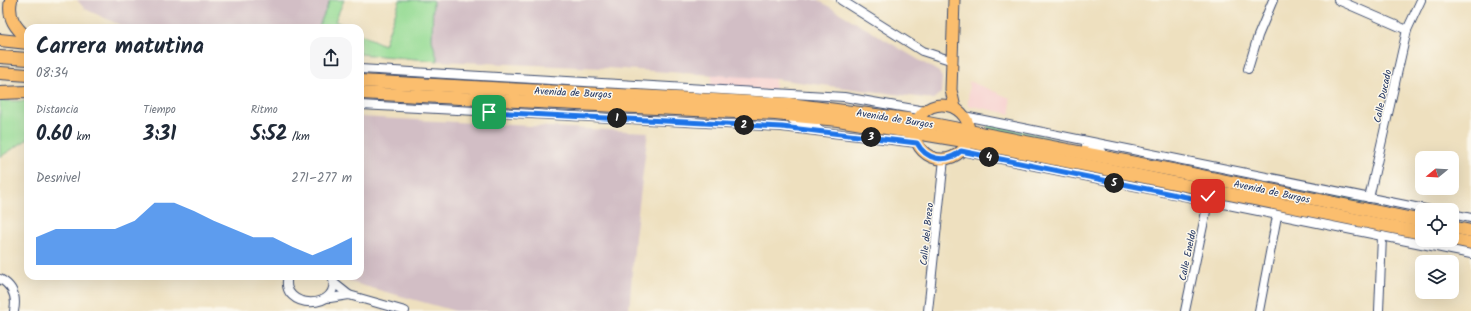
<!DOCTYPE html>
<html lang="es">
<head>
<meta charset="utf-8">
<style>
  body { margin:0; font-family:Kalam,sans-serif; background:#f6f6f7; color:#1f2937; height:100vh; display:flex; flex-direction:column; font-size:15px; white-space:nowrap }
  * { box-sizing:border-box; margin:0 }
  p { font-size:13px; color:#747a83 }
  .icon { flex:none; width:22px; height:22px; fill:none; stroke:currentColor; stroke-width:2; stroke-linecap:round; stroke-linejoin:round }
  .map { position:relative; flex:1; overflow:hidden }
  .drawer { position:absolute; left:24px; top:24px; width:340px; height:256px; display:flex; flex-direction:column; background:#fff; border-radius:12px; box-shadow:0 4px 16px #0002 }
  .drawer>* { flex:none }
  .needle { width:26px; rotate:252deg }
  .fabs { position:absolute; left:1415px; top:151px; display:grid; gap:8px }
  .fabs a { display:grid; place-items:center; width:44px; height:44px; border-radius:8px; background:#fff; box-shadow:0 4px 16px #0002; font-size:20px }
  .pin { position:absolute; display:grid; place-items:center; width:34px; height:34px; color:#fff; margin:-17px; border-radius:8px; box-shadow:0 2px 6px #0006 }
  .km { position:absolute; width:20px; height:20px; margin:-10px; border-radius:50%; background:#222; color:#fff; font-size:11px; line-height:20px; text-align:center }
  .round { display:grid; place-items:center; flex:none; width:42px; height:42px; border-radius:12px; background:#f6f6f7 }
  .overview { display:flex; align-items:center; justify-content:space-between; height:68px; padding:0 12px }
  h1 { font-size:22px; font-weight:700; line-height:30px }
  .metrics { display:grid; grid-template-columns:repeat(3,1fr); gap:6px; height:68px; padding:4px 12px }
  .metrics div { display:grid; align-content:center }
  .metrics b { font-size:20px; font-weight:700 }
  .metrics small { font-size:11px; font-weight:400 }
  .metrics p { font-size:11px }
  .chart { height:112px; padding:8px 12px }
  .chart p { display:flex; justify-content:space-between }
  .chart svg { width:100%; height:72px; margin-top:4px; fill:#1a73e8; opacity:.7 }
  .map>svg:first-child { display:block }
  .built { fill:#f7d0cf }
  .industrial { fill:#d2bec5 }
  .green { fill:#97dc95; stroke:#59867a }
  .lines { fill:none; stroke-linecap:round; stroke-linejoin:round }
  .minor-casing { stroke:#3b4a6d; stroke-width:10 }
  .major-casing { stroke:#3b4a6d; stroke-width:13 }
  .highway-casing { stroke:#3b4a6d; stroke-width:14 }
  .minor { stroke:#fff; stroke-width:8 }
  .major { stroke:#fbbe6e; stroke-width:11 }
  .highway { stroke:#fbbe6e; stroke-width:12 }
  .route-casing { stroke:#fff; stroke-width:8 }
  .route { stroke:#1a73e8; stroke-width:5 }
  .labels { text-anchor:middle; stroke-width:3; stroke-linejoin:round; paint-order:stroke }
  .street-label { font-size:10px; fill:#1b2f5e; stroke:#fbf7ec }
</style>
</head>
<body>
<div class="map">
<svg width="1471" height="311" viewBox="0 0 1471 311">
  <rect width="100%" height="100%" fill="#fbf7ec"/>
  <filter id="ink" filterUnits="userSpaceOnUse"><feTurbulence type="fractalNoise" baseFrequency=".025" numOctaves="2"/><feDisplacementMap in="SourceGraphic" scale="8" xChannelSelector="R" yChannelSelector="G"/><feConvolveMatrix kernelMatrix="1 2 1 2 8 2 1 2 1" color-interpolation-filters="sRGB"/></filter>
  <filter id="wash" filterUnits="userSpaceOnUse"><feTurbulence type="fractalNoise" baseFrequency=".012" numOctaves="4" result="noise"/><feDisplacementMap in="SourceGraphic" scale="16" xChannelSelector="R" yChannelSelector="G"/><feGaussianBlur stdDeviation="0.9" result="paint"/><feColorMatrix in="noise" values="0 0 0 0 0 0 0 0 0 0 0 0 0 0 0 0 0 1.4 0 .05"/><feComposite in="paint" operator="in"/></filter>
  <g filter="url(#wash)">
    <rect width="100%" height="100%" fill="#eee0bf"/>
    <g class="built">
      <polygon points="718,35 777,63 774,91 710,88"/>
      <polygon points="969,81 1010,98 1011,114 968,105"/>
    </g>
    <g class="industrial">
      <polygon points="77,0 330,0 318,28 127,28 85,9"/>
      <polygon points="433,0 818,0 939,72 942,78 941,93 933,99 775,79 607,68 438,61 432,40"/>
      <polygon points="360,117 648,132 635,237 629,311 455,311 350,282 346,276 360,276"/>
    </g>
    <g class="green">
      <polygon points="330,0 344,0 335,21 349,28 318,28"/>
      <polygon points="400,0 433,0 432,40 438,61 360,54 360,34 384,45"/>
      <polygon points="0,101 28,101 28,139 0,157"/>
      <path d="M 988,124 C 1002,127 1056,136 1063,144 L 987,129 Z"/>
      <path d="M 1279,187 C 1322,189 1364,198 1404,213 Z"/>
    </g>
  </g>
  <g filter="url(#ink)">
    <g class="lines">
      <defs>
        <g id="minor">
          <polyline points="841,0 922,51 953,61"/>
          <polyline points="1338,0 1407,30"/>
          <polyline points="360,69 844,97 925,111"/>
          <polyline points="1248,69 1258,36 1273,0"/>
          <polyline points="360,105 782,127 917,143"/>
          <polyline points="964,116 1430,210"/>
          <polyline points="793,120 814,125 819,130"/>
          <polyline points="1086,146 1101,150 1106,157"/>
          <polyline points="961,151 1471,254"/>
          <polyline points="1369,198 1407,30 1421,0"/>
          <polyline points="1452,214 1471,218"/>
          <path d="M 288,276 C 278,311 344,311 332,276"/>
          <path d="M 0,279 C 13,286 17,297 14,311"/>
          <polyline points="334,283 349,295"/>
          <polyline points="330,298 349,295 405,311"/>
          <polyline points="928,311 944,159"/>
          <polyline points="1185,311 1208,202"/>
          <polyline points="1259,311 1277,216"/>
          <polyline points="1379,311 1382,236"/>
        </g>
        <g id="major">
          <polyline points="954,0 951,90 955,108"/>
          <circle cx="942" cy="132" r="27"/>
        </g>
        <g id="highway">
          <path d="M 11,0 C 7,18 16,28 28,39"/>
          <polyline points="0,40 28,43"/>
          <polyline points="0,57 28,59"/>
          <polyline points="0,73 28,75"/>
          <polyline points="360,81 789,104 907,119 1172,170 1422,221"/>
          <polyline points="0,93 28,92"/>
          <polyline points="360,93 775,114 838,120 976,143 1422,233"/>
          <polyline points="1452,227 1471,231"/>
          <polyline points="1452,239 1471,243"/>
        </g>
      </defs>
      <use href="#minor" class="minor-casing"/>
      <use href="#major" class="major-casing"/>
      <use href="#highway" class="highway-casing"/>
      <use href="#minor" class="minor"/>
      <use href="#major" class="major"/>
      <use href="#highway" class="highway"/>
    </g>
  </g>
  <g class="lines" filter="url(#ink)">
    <defs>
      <path id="route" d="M 489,112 L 782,127 L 917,143 C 926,160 946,164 961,151 L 1221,204 L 1208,196"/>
    </defs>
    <use href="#route" class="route-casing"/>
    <use href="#route" class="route"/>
  </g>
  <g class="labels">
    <g class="street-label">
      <text transform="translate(573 92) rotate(3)" y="4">Avenida de Burgos</text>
      <text transform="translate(1382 96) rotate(-78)" y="4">Calle Ducado</text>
      <text transform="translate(895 118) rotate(9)" y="4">Avenida de Burgos</text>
      <text transform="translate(1272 191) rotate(12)" y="4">Avenida de Burgos</text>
      <text transform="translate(926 234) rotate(-84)" y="4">Calle del Brezo</text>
      <text transform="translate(1187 255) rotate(-78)" y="4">Calle Eneldo</text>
    </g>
  </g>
</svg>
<div class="fabs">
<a><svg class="needle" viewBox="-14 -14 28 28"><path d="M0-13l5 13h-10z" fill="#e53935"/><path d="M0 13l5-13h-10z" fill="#747a83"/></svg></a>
<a><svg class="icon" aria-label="locate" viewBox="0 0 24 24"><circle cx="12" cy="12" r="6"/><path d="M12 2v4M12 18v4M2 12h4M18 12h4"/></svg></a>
<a><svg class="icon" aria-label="layers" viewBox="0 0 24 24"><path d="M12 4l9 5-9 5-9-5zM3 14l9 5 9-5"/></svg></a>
</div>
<div class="pin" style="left:489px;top:112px;background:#1e9e55"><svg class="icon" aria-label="arrive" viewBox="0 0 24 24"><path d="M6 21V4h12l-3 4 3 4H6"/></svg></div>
<div class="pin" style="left:1208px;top:196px;background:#d93025"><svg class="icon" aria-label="check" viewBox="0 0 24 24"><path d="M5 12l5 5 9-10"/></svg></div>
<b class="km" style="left:617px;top:118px">1</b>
<b class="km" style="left:744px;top:125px">2</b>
<b class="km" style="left:871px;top:137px">3</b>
<b class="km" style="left:989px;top:157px">4</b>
<b class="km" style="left:1114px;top:183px">5</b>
<section class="drawer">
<div class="overview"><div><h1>Carrera matutina</h1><p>08:34</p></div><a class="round"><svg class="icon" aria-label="share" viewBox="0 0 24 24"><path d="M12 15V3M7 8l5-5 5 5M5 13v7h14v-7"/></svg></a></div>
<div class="metrics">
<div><p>Distancia</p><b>0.60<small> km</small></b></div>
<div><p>Tiempo</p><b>3:31</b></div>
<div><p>Ritmo</p><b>5:52<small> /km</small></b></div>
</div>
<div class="chart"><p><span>Desnivel</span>271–277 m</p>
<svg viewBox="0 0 160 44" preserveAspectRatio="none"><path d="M0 44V27L10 22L20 22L30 22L40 22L50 17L60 6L70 6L80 11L90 17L100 22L110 27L120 27L130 33L140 38L150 33L160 27V44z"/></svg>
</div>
</section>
</div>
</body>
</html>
